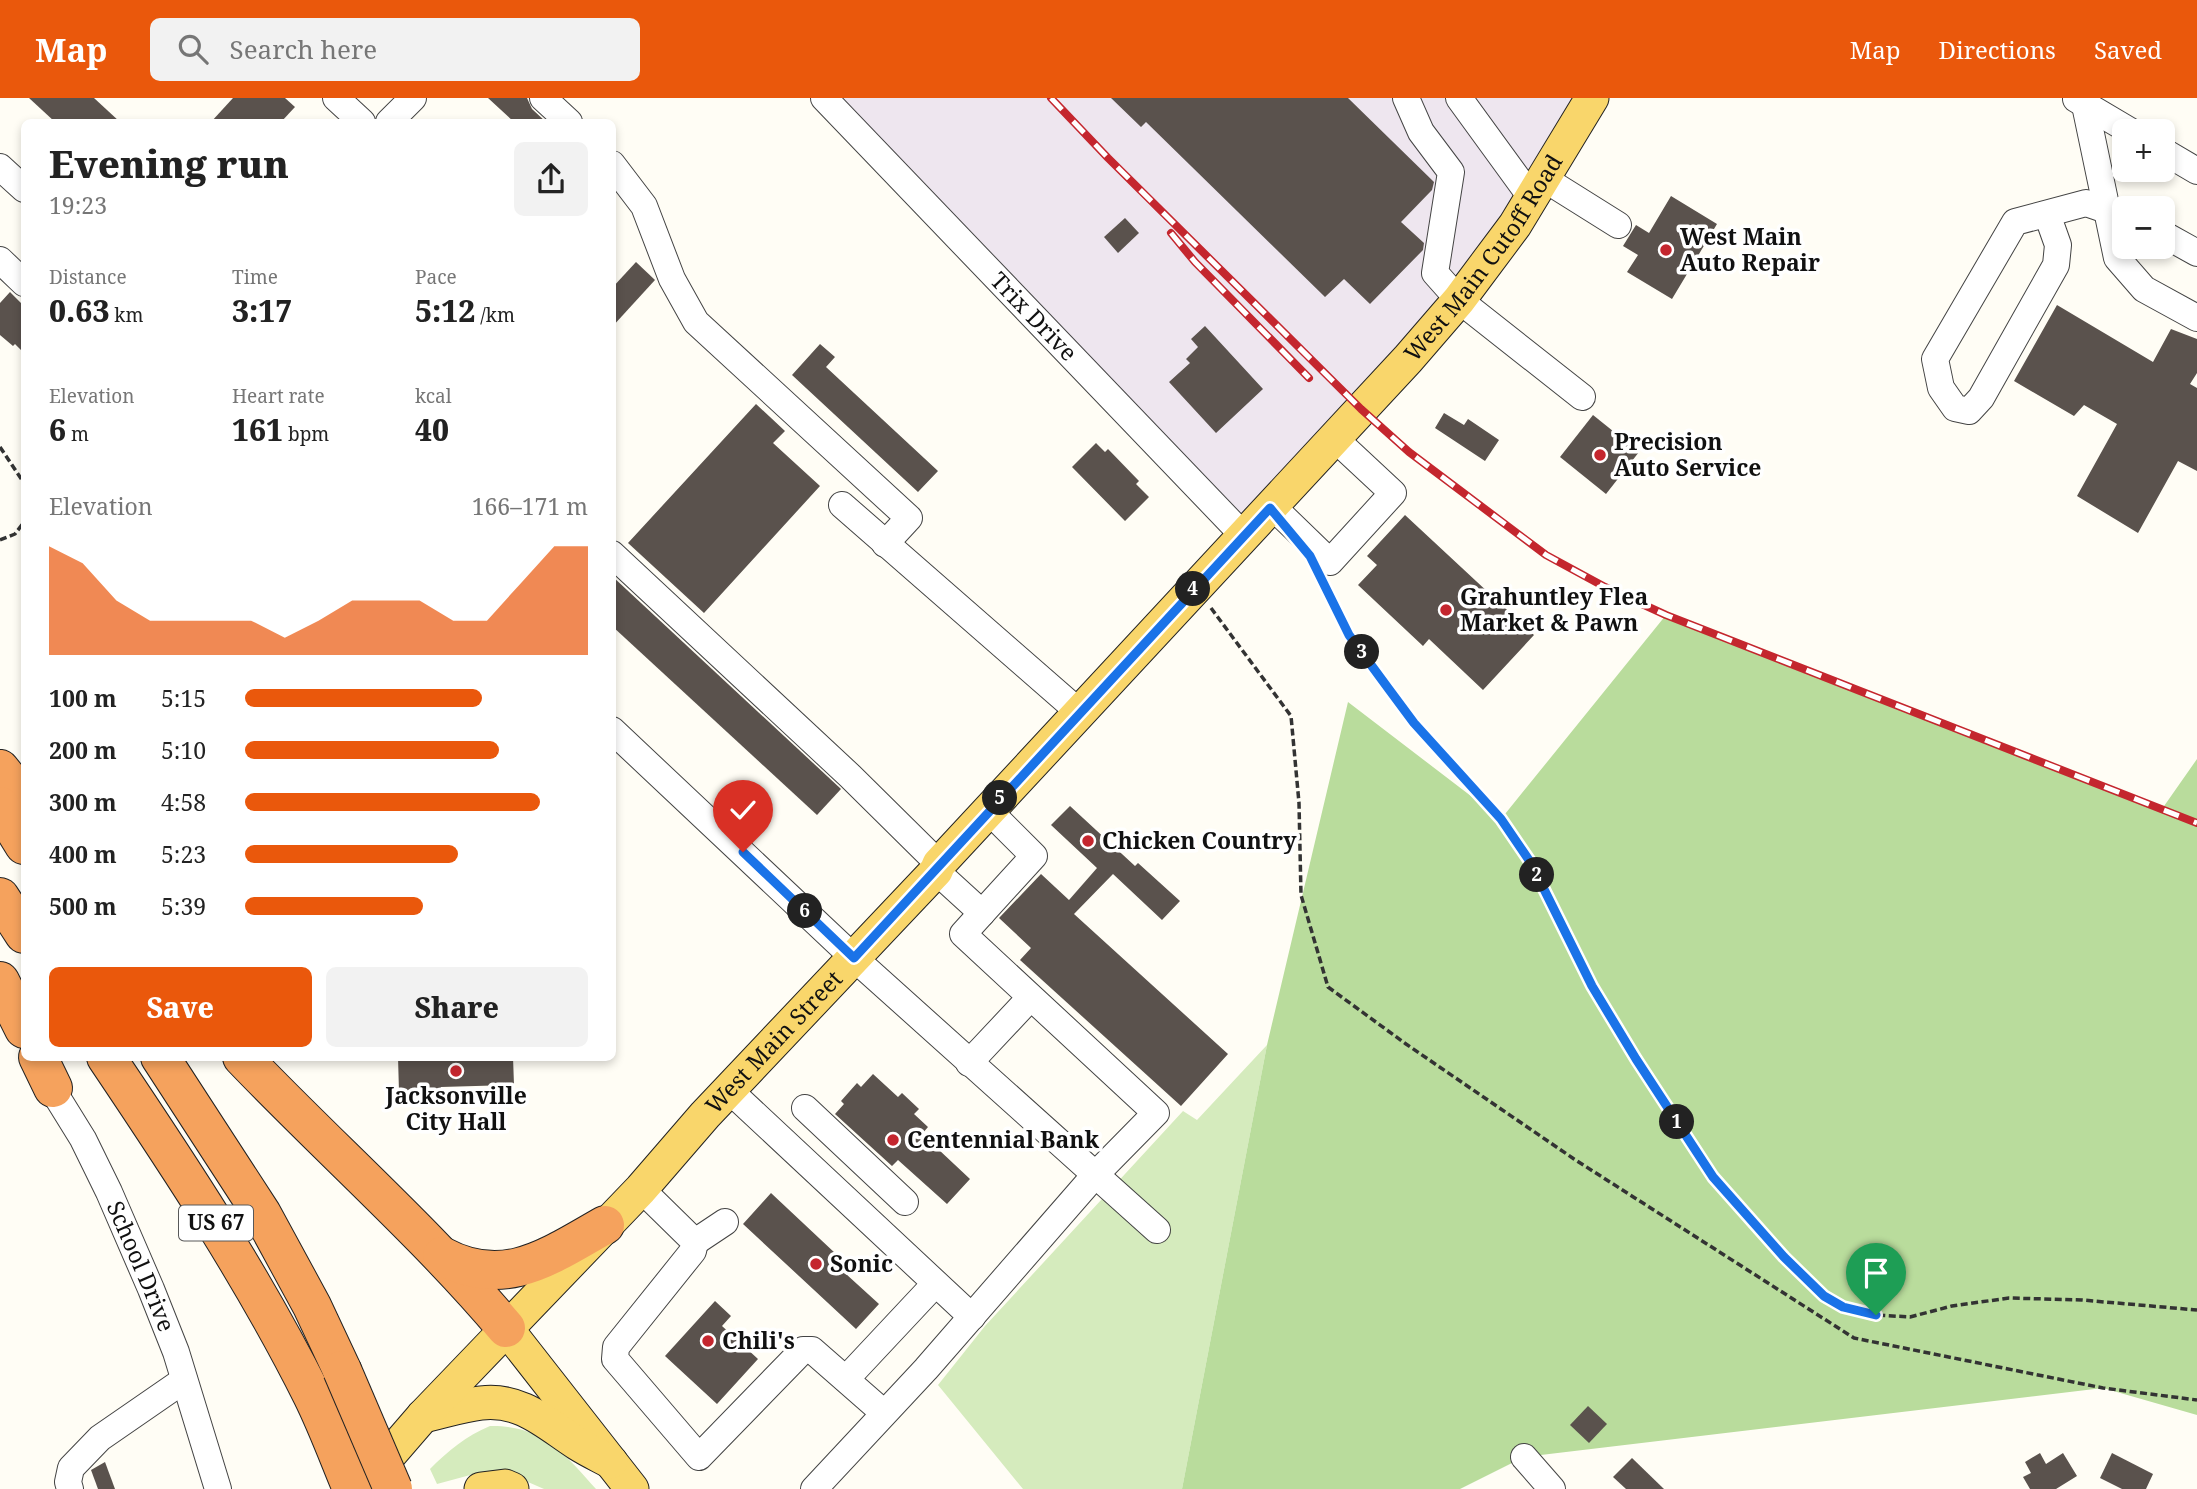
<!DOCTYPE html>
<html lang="en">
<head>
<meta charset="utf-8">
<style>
  body { margin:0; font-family:"Noto Serif",serif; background:#f2f2f2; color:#222; height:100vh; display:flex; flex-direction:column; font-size:26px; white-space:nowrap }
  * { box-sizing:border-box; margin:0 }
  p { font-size:23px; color:#767676 }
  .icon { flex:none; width:38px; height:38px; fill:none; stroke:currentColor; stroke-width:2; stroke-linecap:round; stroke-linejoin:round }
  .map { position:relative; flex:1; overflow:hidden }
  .panel { position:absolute; left:21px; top:21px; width:595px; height:942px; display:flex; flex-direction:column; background:#fff; border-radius:10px; box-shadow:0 4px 10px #0003 }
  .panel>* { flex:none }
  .fabs { position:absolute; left:2112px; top:21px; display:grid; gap:14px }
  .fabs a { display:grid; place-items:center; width:63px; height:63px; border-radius:10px; background:#fff; box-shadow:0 4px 10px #0003; font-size:35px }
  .pin { position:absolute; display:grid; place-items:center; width:60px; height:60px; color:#fff; margin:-72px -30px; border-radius:50% 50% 50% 0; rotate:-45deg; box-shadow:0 0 7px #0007 }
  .pin .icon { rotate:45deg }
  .km { position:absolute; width:35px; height:35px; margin:-18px; border-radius:50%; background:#222; color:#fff; font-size:19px; line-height:35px; text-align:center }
  .round { display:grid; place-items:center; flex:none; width:74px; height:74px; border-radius:10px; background:#f2f2f2 }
  .summary { display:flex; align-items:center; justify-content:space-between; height:119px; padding:0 28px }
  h1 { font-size:38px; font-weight:800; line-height:52px }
  .stats { display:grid; grid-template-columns:repeat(3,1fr); gap:10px; height:119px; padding:7px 28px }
  .stats div { display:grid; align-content:center }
  .stats b { font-size:30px; font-weight:800 }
  .stats small { font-size:19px; font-weight:400 }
  .stats p { font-size:19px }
  .chart { height:196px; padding:14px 28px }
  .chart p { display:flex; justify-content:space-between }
  .chart svg { width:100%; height:126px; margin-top:7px; fill:#ea580c; opacity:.7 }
  .cta { display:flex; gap:14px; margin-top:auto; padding:14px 28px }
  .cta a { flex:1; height:80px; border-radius:10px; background:#ea580c; color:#fff; font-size:28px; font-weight:800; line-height:80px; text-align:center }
  .cta a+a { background:#f2f2f2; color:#222 }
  ul { padding:0 28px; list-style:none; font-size:23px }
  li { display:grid; grid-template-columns:112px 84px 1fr; align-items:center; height:52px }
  li i { height:18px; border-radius:9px; background:#ea580c }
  header { display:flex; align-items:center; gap:42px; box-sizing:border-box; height:98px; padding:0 35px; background:#ea580c; color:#fff }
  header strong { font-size:33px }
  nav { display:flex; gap:38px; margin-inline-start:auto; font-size:24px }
  .search { width:490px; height:63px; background:#f2f2f2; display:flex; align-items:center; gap:18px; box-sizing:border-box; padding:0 24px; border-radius:10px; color:#767676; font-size:26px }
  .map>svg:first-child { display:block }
  .industrial { fill:#eee6ef }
  .green { fill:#d5ebbd }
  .forest { fill:#b9dc9c }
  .building { fill:#5a524d }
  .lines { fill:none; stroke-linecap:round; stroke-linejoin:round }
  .minor-casing { stroke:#444; stroke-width:28 }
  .major-casing { stroke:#222; stroke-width:35 }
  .highway-casing { stroke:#222; stroke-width:40 }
  .path { stroke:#333; stroke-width:3.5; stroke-dasharray:7 3.5; stroke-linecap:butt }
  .minor { stroke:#fff; stroke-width:26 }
  .major { stroke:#f9d66b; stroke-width:33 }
  .highway { stroke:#f5a25d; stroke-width:38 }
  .rail-casing { stroke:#c4262e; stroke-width:8 }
  .rail { stroke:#fff; stroke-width:5; stroke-dasharray:16; stroke-linecap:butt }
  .highway-bridge-casing { stroke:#222; stroke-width:40; stroke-linecap:butt }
  .highway-bridge { stroke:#f5a25d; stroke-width:38 }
  .route-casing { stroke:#fff; stroke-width:14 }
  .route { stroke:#1a73e8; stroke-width:9 }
  .poi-dot { fill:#c4262e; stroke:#fff; stroke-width:2.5 }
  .labels { text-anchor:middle; stroke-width:7; stroke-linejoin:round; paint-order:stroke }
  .shield { fill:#fff; stroke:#585858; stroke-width:2 }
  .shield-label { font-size:21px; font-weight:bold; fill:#111 }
  .poi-label { font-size:23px; font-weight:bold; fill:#111; stroke:#fff; text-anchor:start }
  .street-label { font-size:23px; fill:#111; stroke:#fff }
</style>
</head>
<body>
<header>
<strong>Map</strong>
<div class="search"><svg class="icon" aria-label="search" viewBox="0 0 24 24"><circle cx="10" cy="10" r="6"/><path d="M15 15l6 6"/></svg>Search here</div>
<nav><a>Map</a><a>Directions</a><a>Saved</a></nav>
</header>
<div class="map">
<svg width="2197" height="1391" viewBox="0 0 2197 1391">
  <rect width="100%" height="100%" fill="#fffdf5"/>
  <polygon class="industrial" points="824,0 1592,0 1564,49 1243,437"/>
  <g class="green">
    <polygon points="1267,947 1182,1391 1023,1391 938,1287 985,1228 1183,1013 1197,1022"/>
    <path d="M 490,1328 C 542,1327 564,1355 596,1391 L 544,1391 L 528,1384 L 499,1376 L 474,1376 L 437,1386 L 430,1371 C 449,1352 466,1338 490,1328 Z"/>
  </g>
  <polygon class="forest" points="1666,517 2162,711 2197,661 2197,1317 2103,1290 1524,1359 1460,1391 1182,1391 1267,947 1348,604 1501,721"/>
  <g class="building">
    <polygon points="29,0 94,0 120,24 55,24"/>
    <polygon points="233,0 285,0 295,9 281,24 211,24"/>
    <polygon points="488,0 527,0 532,11 546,24 514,24"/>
    <polygon points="1111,0 1348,0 1434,84 1432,92 1401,124 1424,145 1423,152 1370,206 1344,181 1325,199 1146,24 1141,29"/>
    <polygon points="1671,98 1717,126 1672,201 1627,174 1638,157 1623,148 1636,127 1649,135"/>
    <polygon points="1125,120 1139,135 1118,155 1104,139"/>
    <polygon points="636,164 655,182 612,229 612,190"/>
    <polygon points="10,194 24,208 24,255 15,246 13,248 0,237 0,205"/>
    <polygon points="2057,207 2153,264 2171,231 2197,241 2197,275 2190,286 2197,290 2197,373 2178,363 2138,435 2077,398 2117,326 2084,307 2074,318 2014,283"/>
    <polygon points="1205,228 1263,291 1216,335 1169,284 1190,265 1186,261 1198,249 1191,241"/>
    <polygon points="820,246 835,259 826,269 938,373 918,394 792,277"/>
    <polygon points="756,306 785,333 773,345 820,388 704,515 628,445"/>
    <polygon points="1444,315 1464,327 1468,321 1499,342 1485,363 1435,330"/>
    <polygon points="1593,317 1639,354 1606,396 1560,359"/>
    <polygon points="1096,345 1105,354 1108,351 1139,383 1136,386 1149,399 1125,423 1072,369"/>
    <polygon points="1405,417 1534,537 1483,592 1429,541 1423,548 1358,487 1377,467 1367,458"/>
    <polygon points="612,478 841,691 817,717 612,528"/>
    <polygon points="1070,708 1135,768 1138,765 1180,803 1162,822 1113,776 1074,816 1228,956 1181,1008 1020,862 1031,850 999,820 1041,776 1069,802 1097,770 1051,727"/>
    <polygon points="398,959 513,959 514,987 441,989 441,993 399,994"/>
    <polygon points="873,976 898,999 902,995 919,1011 914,1016 928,1029 922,1036 970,1081 947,1106 898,1062 892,1068 835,1016 844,1006 841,1003 857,985 861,989"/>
    <polygon points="771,1095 852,1171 846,1176 879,1206 856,1231 743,1126"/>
    <polygon points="715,1203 731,1218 722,1228 758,1261 717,1306 665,1258"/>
    <polygon points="1588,1308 1607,1326 1589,1345 1570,1327"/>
    <polygon points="2040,1355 2046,1366 2063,1355 2077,1378 2056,1391 2030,1391 2023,1379 2031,1375 2025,1364"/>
    <polygon points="2112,1355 2153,1376 2146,1391 2122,1391 2100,1380"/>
    <polygon points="1632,1360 1664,1391 1626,1391 1613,1379"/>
    <polygon points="105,1364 115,1391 98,1391 91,1372"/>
  </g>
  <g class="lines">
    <defs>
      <g id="minor">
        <polyline points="336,0 362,24"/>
        <polyline points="543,0 569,24"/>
        <path id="s1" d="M 824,0 L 1243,437"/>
        <polyline points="1406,0 1421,34 1451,74 1435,175 1459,202 1582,299"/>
        <polyline points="1459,0 1531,99"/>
        <polyline points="2076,1 2130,33"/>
        <polyline points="2085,7 2117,160 2144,191 2197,220"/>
        <polyline points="389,24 413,0"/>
        <polyline points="2163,53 2197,73"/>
        <polyline points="612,66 644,108 672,181 696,224 909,420 885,446"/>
        <polyline points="0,69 24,91"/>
        <polyline points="1543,80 1618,127"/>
        <polyline points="2047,116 2058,147 2056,167 1981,300 1969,313 1955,310 1941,290 1935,261 2015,124 2086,105 2124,118"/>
        <polyline points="2163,136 2197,155"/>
        <polyline points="0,162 24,185"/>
        <polyline points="842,407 1079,614"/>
        <polyline points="1272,408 1330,464 1393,395 1334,340"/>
        <polyline points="612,456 850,678 939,766"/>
        <polyline points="612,632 854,860 1157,1132"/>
        <polyline points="936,773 982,815 1034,758 989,713"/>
        <polyline points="969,965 1030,900"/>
        <path id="s2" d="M 44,978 L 83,1041 L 109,1094 L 151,1191 L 176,1254 L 218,1391"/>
        <polyline points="729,992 972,1219"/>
        <polyline points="805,1010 905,1104"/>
        <polyline points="641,1091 695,1144 693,1153 616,1249 615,1261 699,1359 803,1252 812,1252 884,1315"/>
        <polyline points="695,1144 725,1124"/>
        <polyline points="846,1281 935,1186"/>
        <polyline points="1524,1359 1552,1391"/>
        <polyline points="70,1391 68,1384 71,1370 100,1340 184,1282"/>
        <polyline points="814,1391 926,1271 1095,1077 1156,1015 963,836 982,815"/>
      </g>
      <g id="major">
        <polyline points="506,1230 632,1391"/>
        <path d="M 423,1318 C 442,1314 462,1307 481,1305 C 521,1300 547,1326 578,1346 C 589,1353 600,1358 611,1364"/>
        <path id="s3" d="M 366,1384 L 423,1318 L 641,1091 L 705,1017 L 936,773 L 939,766 L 1408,261 L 1459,202 L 1515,127 L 1592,0"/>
        <polyline points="481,1391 505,1388 512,1391"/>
      </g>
      <g id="highway">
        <polyline points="0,671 24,701"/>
        <polyline points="0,708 24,747"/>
        <polyline points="0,799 24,836"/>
        <polyline points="0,883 24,931"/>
        <polyline points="38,959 53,990"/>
        <path d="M 106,959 C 180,1069 253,1179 312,1297 C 327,1327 339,1360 352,1391"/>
        <polyline points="160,959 262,1116 312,1208 342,1272"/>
        <path d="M 242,959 C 329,1050 425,1134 506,1230"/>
        <path d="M 442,1158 C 505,1192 550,1158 605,1127"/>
      </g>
    </defs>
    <use href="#minor" class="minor-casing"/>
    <use href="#major" class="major-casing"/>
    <use href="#highway" class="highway-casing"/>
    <g class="path">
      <polyline points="0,349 24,385"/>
      <polyline points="0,442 15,436 24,424"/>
      <polyline points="1322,486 1349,537 1388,590 1414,625 1501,721 1531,765 1592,888 1636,961 1713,1079 1731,1096 1784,1159 1824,1198 1843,1209 1876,1217 1910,1219 1952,1208 2009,1200 2082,1202 2197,1212"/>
      <polyline points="1211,510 1291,618 1299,705 1301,797 1328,889 1406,946 1574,1061 1854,1240 2103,1290 2197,1302"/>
    </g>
    <use href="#minor" class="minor"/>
    <use href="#major" class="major"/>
    <use href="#highway" class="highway"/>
    <defs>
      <g id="rail">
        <polyline points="1051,0 1108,60 1361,311 1409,354 1546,457 1605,489 1666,517 2197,725"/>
        <polyline points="1171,135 1195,164 1309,280"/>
      </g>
    </defs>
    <use href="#rail" class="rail-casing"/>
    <use href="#rail" class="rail"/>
    <defs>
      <polyline id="highway-bridge" points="342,1272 393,1391"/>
    </defs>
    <use href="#highway-bridge" class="highway-bridge-casing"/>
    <use href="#highway-bridge" class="highway-bridge"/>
  </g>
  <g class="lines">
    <defs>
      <polyline id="route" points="743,754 854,860 1270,410 1310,458 1349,537 1388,590 1414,625 1501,721 1531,765 1592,888 1636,961 1713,1079 1784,1159 1824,1198 1843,1209 1876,1217"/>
    </defs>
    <use href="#route" class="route-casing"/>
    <use href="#route" class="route"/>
  </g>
  <g class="poi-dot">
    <circle cx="1666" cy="152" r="7"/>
    <circle cx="1600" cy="357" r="7"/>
    <circle cx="1446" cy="512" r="7"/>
    <circle cx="1088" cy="743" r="7"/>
    <circle cx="456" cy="973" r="7"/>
    <circle cx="893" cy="1042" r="7"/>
    <circle cx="816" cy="1166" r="7"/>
    <circle cx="708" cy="1243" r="7"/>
  </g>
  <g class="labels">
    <rect class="shield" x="179" y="1107.5" width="74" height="35" rx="5"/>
    <g class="shield-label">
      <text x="216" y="1132">US 67</text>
    </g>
    <g class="poi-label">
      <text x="1680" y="147">West Main<tspan x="1680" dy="26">Auto Repair</tspan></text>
      <text x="1614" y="352">Precision<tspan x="1614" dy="26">Auto Service</tspan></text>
      <text x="1460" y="507">Grahuntley Flea<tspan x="1460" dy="26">Market &amp; Pawn</tspan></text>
      <text x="1102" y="751">Chicken Country</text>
      <text x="456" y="1006" text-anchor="middle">Jacksonville<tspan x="456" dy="26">City Hall</tspan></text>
      <text x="907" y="1050">Centennial Bank</text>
      <text x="830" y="1174">Sonic</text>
      <text x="722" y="1251">Chili's</text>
    </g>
    <g class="street-label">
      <text dy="8" stroke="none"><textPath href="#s3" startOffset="1659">West Main Cutoff Road</textPath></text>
      <text dy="8" stroke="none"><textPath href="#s1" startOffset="303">Trix Drive</textPath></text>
      <text dy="8" stroke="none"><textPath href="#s3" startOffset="600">West Main Street</textPath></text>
      <text dy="8" stroke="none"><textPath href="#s2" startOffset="214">School Drive</textPath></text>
    </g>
  </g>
</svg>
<div class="fabs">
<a>+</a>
<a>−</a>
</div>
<div class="pin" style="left:1876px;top:1217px;background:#1e9e55"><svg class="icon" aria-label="arrive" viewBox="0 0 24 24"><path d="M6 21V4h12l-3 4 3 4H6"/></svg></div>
<div class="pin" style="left:743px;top:754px;background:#d93025"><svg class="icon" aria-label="check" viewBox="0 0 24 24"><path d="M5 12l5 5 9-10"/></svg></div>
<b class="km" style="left:1677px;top:1024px">1</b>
<b class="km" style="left:1537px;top:777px">2</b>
<b class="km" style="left:1362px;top:554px">3</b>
<b class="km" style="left:1193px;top:491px">4</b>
<b class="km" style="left:1000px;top:700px">5</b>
<b class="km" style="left:805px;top:813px">6</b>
<section class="panel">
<div class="summary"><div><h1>Evening run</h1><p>19:23</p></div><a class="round"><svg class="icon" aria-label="share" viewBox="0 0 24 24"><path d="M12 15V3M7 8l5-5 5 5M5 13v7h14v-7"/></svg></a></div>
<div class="stats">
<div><p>Distance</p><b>0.63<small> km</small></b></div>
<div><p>Time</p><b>3:17</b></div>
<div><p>Pace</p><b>5:12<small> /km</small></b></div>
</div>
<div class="stats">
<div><p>Elevation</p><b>6<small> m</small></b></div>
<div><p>Heart rate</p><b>161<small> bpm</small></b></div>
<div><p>kcal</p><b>40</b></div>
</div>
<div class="chart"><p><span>Elevation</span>166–171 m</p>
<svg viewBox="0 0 160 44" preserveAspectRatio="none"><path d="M0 44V6L10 12L20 25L30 32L40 32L50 32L60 32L70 38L80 32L90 25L100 25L110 25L120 32L130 32L140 19L150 6L160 6V44z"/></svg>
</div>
<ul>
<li><b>100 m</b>5:15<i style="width:69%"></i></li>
<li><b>200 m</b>5:10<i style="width:74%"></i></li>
<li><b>300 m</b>4:58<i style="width:86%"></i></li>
<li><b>400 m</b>5:23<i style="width:62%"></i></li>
<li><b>500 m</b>5:39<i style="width:52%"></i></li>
</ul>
<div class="cta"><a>Save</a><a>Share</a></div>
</section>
</div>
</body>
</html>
